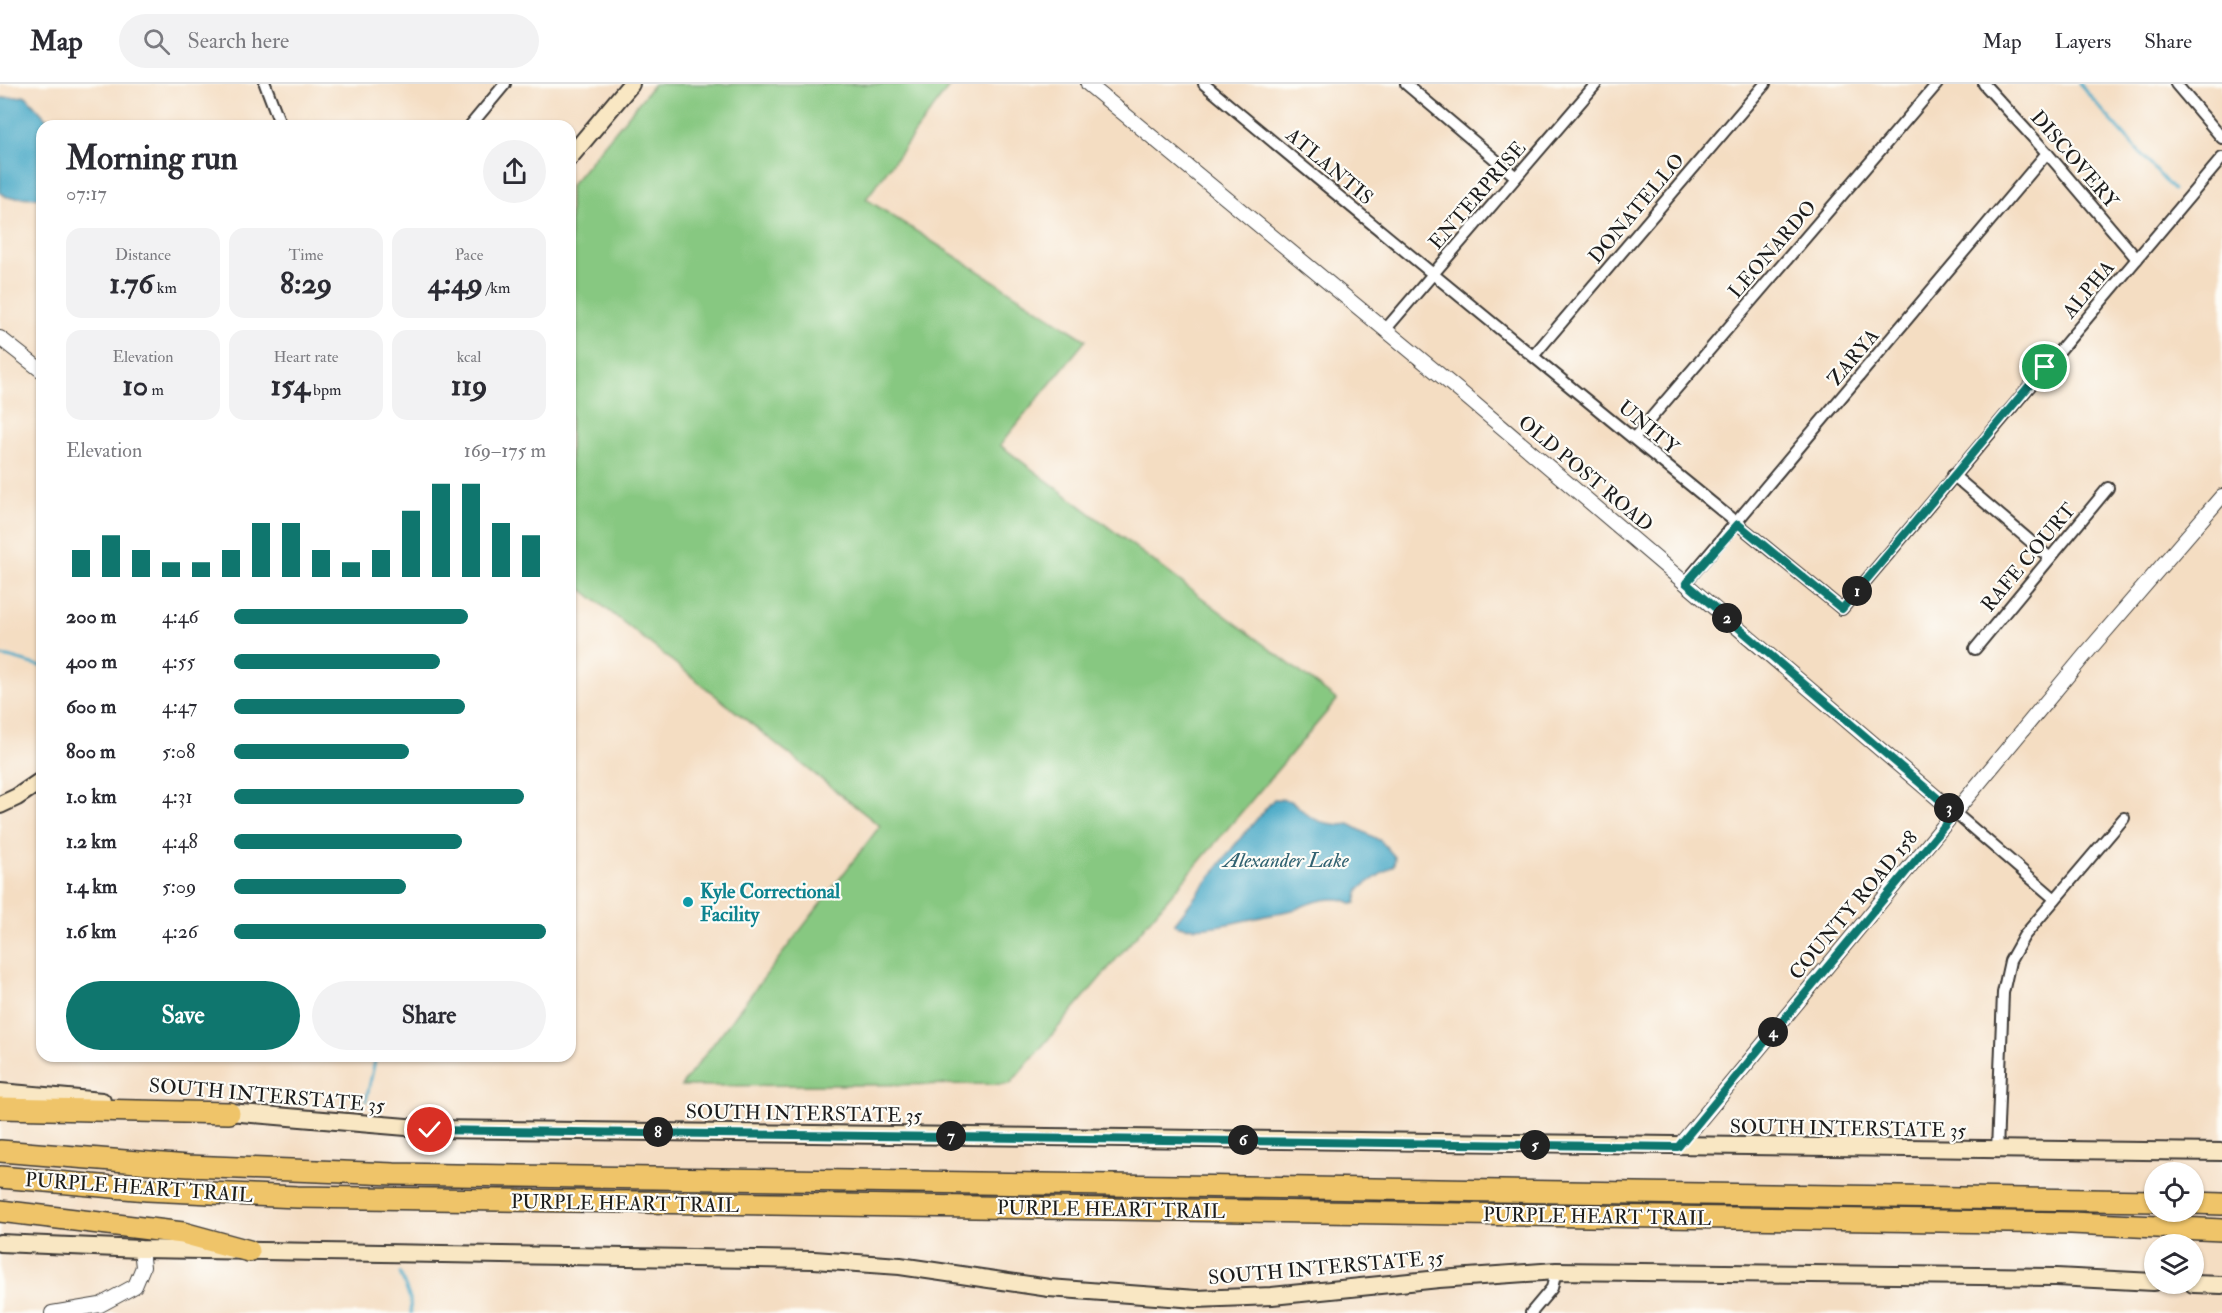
<!DOCTYPE html>
<html lang="en">
<head>
<meta charset="utf-8">
<style>
  body { margin:0; font-family:"IM FELL Double Pica",serif; background:#f2f2f3; color:#2b2b33; height:100vh; display:flex; flex-direction:column; font-size:22px; white-space:nowrap }
  * { box-sizing:border-box; margin:0 }
  p { font-size:20px; color:#7c7c81 }
  .icon { flex:none; width:33px; height:33px; fill:none; stroke:currentColor; stroke-width:2; stroke-linecap:round; stroke-linejoin:round }
  .map { position:relative; flex:1; overflow:hidden }
  .side { position:absolute; left:36px; top:36px; width:540px; height:942px; display:flex; flex-direction:column; background:#fff; border-radius:18px; box-shadow:0 2px 4px #0004 }
  .side>* { flex:none }
  .controls { position:absolute; left:2144px; top:1078px; display:grid; gap:12px }
  .controls a { display:grid; place-items:center; width:60px; height:60px; border-radius:50%; background:#fff; box-shadow:0 2px 4px #0004; font-size:30px }
  .pin { position:absolute; display:grid; place-items:center; width:51px; height:51px; color:#fff; margin:-26px; border:3px solid #fff; border-radius:50%; box-shadow:0 2px 6px #0007 }
  .km { position:absolute; width:30px; height:30px; margin:-15px; border-radius:50%; background:#222; color:#fff; font-size:16px; line-height:30px; text-align:center }
  .round { display:grid; place-items:center; flex:none; width:63px; height:63px; border-radius:32px; background:#f2f2f3 }
  .summary { display:flex; align-items:center; justify-content:space-between; height:102px; padding:0 30px }
  h1 { font-size:33px; font-weight:700; line-height:45px }
  .metrics { display:grid; grid-template-columns:repeat(3,1fr); gap:9px; height:102px; padding:6px 30px }
  .metrics div { display:grid; align-content:center; border-radius:15px; background:#f2f2f3; text-align:center }
  .metrics b { font-size:30px; font-weight:700 }
  .metrics small { font-size:16px; font-weight:400 }
  .metrics p { font-size:16px }
  .chart { height:168px; padding:12px 30px }
  .chart p { display:flex; justify-content:space-between }
  .chart svg { width:100%; height:108px; margin-top:6px; stroke:#0f766e; stroke-width:6 }
  .primary-button { display:flex; gap:12px; margin-top:auto; padding:12px 30px }
  .primary-button a { flex:1; height:69px; border-radius:36px; background:#0f766e; color:#fff; font-size:24px; font-weight:700; line-height:69px; text-align:center }
  .primary-button a+a { background:#f2f2f3; color:#2b2b33 }
  ul { padding:0 30px; list-style:none; font-size:20px }
  li { display:grid; grid-template-columns:96px 72px 1fr; align-items:center; height:45px }
  li i { height:15px; border-radius:8px; background:#0f766e }
  header { display:flex; align-items:center; gap:36px; box-sizing:border-box; height:84px; padding:0 30px; background:#fff; border-bottom:2px solid #e1e1e2 }
  header strong { font-size:28px }
  nav { display:flex; gap:33px; margin-inline-start:auto; font-size:21px }
  .search { width:420px; height:54px; background:#f2f2f3; display:flex; align-items:center; gap:15px; box-sizing:border-box; padding:0 21px; border-radius:33px; color:#7c7c81; font-size:22px }
  .map>svg:first-child { display:block }
  .green { fill:#87c881; stroke:#52724e; stroke-width:1.5 }
  .water { fill:#46a8c6; stroke:#316271; stroke-width:1.5 }
  .lines { fill:none; stroke-linecap:round; stroke-linejoin:round }
  .stream { stroke:#46a8c6; stroke-width:3 }
  .minor-casing { stroke:#3c3935; stroke-width:14 }
  .tertiary-casing { stroke:#3c3935; stroke-width:16 }
  .secondary-casing { stroke:#3c3935; stroke-width:20 }
  .motorway-casing { stroke:#3c3935; stroke-width:24 }
  .minor { stroke:#fff; stroke-width:10 }
  .tertiary { stroke:#fff; stroke-width:14 }
  .secondary { stroke:#f9e7c3; stroke-width:16 }
  .motorway { stroke:#efc469; stroke-width:21 }
  .route-casing { stroke:#fff; stroke-width:12 }
  .route { stroke:#0f766e; stroke-width:8 }
  .culture-dot { fill:#0f9aa8; stroke:#fdfcf7; stroke-width:2 }
  .labels { text-anchor:middle; stroke-width:4.5; stroke-linejoin:round; paint-order:stroke }
  .street-label { font-size:20px; fill:#1c1c1c; stroke:#fdfcf7 }
  .culture-label { font-size:20px; font-weight:bold; fill:#0d838f; stroke:#fdfcf7; text-anchor:start }
  .water-label { font-size:21px; font-style:italic; fill:#316271; stroke:#fdfcf7 }
</style>
</head>
<body>
<header>
<strong>Map</strong>
<div class="search"><svg class="icon" aria-label="search" viewBox="0 0 24 24"><circle cx="10" cy="10" r="6"/><path d="M15 15l6 6"/></svg>Search here</div>
<nav><a>Map</a><a>Layers</a><a>Share</a></nav>
</header>
<div class="map">
<svg width="2222" height="1229" viewBox="0 0 2222 1229">
  <rect width="100%" height="100%" fill="#fdfcf7"/>
  <filter id="ink" filterUnits="userSpaceOnUse"><feTurbulence type="fractalNoise" baseFrequency=".0167" numOctaves="2"/><feDisplacementMap in="SourceGraphic" scale="12" xChannelSelector="R" yChannelSelector="G"/><feConvolveMatrix kernelMatrix="1 2 1 2 8 2 1 2 1" color-interpolation-filters="sRGB"/></filter>
  <filter id="wash" filterUnits="userSpaceOnUse"><feTurbulence type="fractalNoise" baseFrequency=".008" numOctaves="4" result="noise"/><feDisplacementMap in="SourceGraphic" scale="24" xChannelSelector="R" yChannelSelector="G"/><feGaussianBlur stdDeviation="1.35" result="paint"/><feColorMatrix in="noise" values="0 0 0 0 0 0 0 0 0 0 0 0 0 0 0 0 0 1.4 0 .05"/><feComposite in="paint" operator="in"/></filter>
  <g filter="url(#wash)">
    <rect width="100%" height="100%" fill="#f4ddc2"/>
    <polygon class="green" points="654,0 951,0 866,115 1086,256 1000,361 1337,616 1010,1000 681,1002 880,742 570,496 570,102"/>
    <g class="water">
      <polygon points="26,12 53,42 42,42 42,114 7,113 0,109 0,14"/>
      <path d="M 1274,715 C 1296,715 1293,720 1308,731 C 1318,739 1337,742 1349,740 L 1381,757 L 1395,773 L 1394,781 L 1359,805 L 1356,819 L 1353,820 C 1338,810 1311,817 1297,825 C 1269,830 1196,852 1174,840 L 1234,762 Z"/>
    </g>
    <g class="lines">
      <g class="stream">
        <polyline points="2079,0 2173,106"/>
        <path d="M 0,572 C 15,573 27,580 42,582"/>
        <polyline points="366,1017 376,972"/>
        <polyline points="400,1189 410,1215 411,1229"/>
      </g>
    </g>
  </g>
  <g filter="url(#ink)">
    <g class="lines">
      <defs>
        <g id="minor">
          <polyline points="265,0 281,42"/>
          <path d="M 1204,0 C 1415,177 1629,351 1842,525 L 2222,74"/>
          <polyline points="1406,0 1516,93"/>
          <polyline points="1984,0 2047,69 2137,175"/>
          <polyline points="2176,0 2222,54"/>
          <polyline points="470,42 505,0"/>
          <polyline points="1385,246 1596,0"/>
          <polyline points="1534,271 1765,0"/>
          <polyline points="1634,354 1937,0"/>
          <polyline points="1953,391 2050,474"/>
          <polyline points="1685,499 2047,69"/>
          <polyline points="1975,565 2108,404"/>
          <polyline points="1955,729 2055,815"/>
          <polyline points="1997,1067 2003,909 2010,877 2024,852 2124,734"/>
          <polyline points="1531,1229 1552,1204 1556,1187"/>
        </g>
        <g id="tertiary">
          <polyline points="1088,0 1463,310 1955,729"/>
          <polyline points="0,254 42,287"/>
          <polyline points="1678,1063 2084,572 2222,412"/>
          <polyline points="52,1229 100,1221 135,1202 143,1183 141,1165"/>
        </g>
        <g id="secondary">
          <polyline points="570,73 631,0"/>
          <polyline points="0,721 17,713 42,696"/>
          <polyline points="0,1008 102,1017"/>
          <polyline points="217,1027 430,1045 2222,1068"/>
          <polyline points="0,1159 141,1165 814,1176 900,1182 1049,1204 1196,1215 1272,1212 1439,1195 1556,1187 2056,1193 2154,1198"/>
          <polyline points="2193,1200 2222,1201"/>
        </g>
        <g id="motorway">
          <polyline points="0,1024 229,1029"/>
          <polyline points="0,1067 188,1082 394,1090 2154,1117"/>
          <polyline points="0,1093 147,1106 297,1113 2071,1139 2222,1146"/>
          <polyline points="2193,1119 2222,1120"/>
          <polyline points="0,1127 183,1149 249,1167"/>
        </g>
      </defs>
      <use href="#minor" class="minor-casing"/>
      <use href="#tertiary" class="tertiary-casing"/>
      <use href="#secondary" class="secondary-casing"/>
      <use href="#motorway" class="motorway-casing"/>
      <use href="#minor" class="minor"/>
      <use href="#tertiary" class="tertiary"/>
      <use href="#secondary" class="secondary"/>
      <use href="#motorway" class="motorway"/>
    </g>
  </g>
  <g class="lines" filter="url(#ink)">
    <defs>
      <polyline id="route" points="430,1046 1678,1063 1955,729 1686,499 1738,440 1842,525 2045,283"/>
    </defs>
    <use href="#route" class="route-casing"/>
    <use href="#route" class="route"/>
  </g>
  <circle class="culture-dot" cx="688" cy="818" r="6"/>
  <g class="labels">
    <g class="street-label">
      <text transform="translate(2075 75) rotate(49)" y="7">DISCOVERY</text>
      <text transform="translate(1330 82) rotate(40)" y="7">ATLANTIS</text>
      <text transform="translate(1477 111) rotate(-49)" y="7">ENTERPRISE</text>
      <text transform="translate(1636 124) rotate(-50)" y="7">DONATELLO</text>
      <text transform="translate(1772 165) rotate(-49)" y="7">LEONARDO</text>
      <text transform="translate(2088 205) rotate(-50)" y="7">ALPHA</text>
      <text transform="translate(1853 273) rotate(-50)" y="7">ZARYA</text>
      <text transform="translate(1649 343) rotate(40)" y="7">UNITY</text>
      <text transform="translate(1586 389) rotate(40)" y="7">OLD POST ROAD</text>
      <text transform="translate(2028 473) rotate(-50)" y="7">RAFE COURT</text>
      <text transform="translate(1853 821) rotate(-50)" y="7">COUNTY ROAD 158</text>
      <text transform="translate(267 1011) rotate(5)" y="7">SOUTH INTERSTATE 35</text>
      <text transform="translate(804 1029) rotate(1)" y="7">SOUTH INTERSTATE 35</text>
      <text transform="translate(1848 1044) rotate(1)" y="7">SOUTH INTERSTATE 35</text>
      <text transform="translate(139 1103) rotate(4)" y="7">PURPLE HEART TRAIL</text>
      <text transform="translate(625 1119) rotate(1)" y="7">PURPLE HEART TRAIL</text>
      <text transform="translate(1111 1125) rotate(1)" y="7">PURPLE HEART TRAIL</text>
      <text transform="translate(1597 1132) rotate(1)" y="7">PURPLE HEART TRAIL</text>
      <text transform="translate(1326 1183) rotate(-5)" y="7">SOUTH INTERSTATE 35</text>
    </g>
    <g class="culture-label">
      <text x="700" y="814">Kyle Correctional<tspan x="700" dy="23">Facility</tspan></text>
    </g>
    <g class="water-label">
      <text x="1286" y="783">Alexander Lake</text>
    </g>
  </g>
</svg>
<div class="controls">
<a><svg class="icon" aria-label="locate" viewBox="0 0 24 24"><circle cx="12" cy="12" r="6"/><path d="M12 2v4M12 18v4M2 12h4M18 12h4"/></svg></a>
<a><svg class="icon" aria-label="layers" viewBox="0 0 24 24"><path d="M12 4l9 5-9 5-9-5zM3 14l9 5 9-5"/></svg></a>
</div>
<div class="pin" style="left:2045px;top:283px;background:#1e9e55"><svg class="icon" aria-label="arrive" viewBox="0 0 24 24"><path d="M6 21V4h12l-3 4 3 4H6"/></svg></div>
<div class="pin" style="left:430px;top:1046px;background:#d93025"><svg class="icon" aria-label="check" viewBox="0 0 24 24"><path d="M5 12l5 5 9-10"/></svg></div>
<b class="km" style="left:1857px;top:507px">1</b>
<b class="km" style="left:1727px;top:534px">2</b>
<b class="km" style="left:1949px;top:724px">3</b>
<b class="km" style="left:1773px;top:948px">4</b>
<b class="km" style="left:1535px;top:1061px">5</b>
<b class="km" style="left:1243px;top:1056px">6</b>
<b class="km" style="left:951px;top:1052px">7</b>
<b class="km" style="left:658px;top:1048px">8</b>
<section class="side">
<div class="summary"><div><h1>Morning run</h1><p>07:17</p></div><a class="round"><svg class="icon" aria-label="share" viewBox="0 0 24 24"><path d="M12 15V3M7 8l5-5 5 5M5 13v7h14v-7"/></svg></a></div>
<div class="metrics">
<div><p>Distance</p><b>1.76<small> km</small></b></div>
<div><p>Time</p><b>8:29</b></div>
<div><p>Pace</p><b>4:49<small> /km</small></b></div>
</div>
<div class="metrics">
<div><p>Elevation</p><b>10<small> m</small></b></div>
<div><p>Heart rate</p><b>154<small> bpm</small></b></div>
<div><p>kcal</p><b>119</b></div>
</div>
<div class="chart"><p><span>Elevation</span>169–175 m</p>
<svg viewBox="0 0 160 44" preserveAspectRatio="none"><path d="M5 44V33M15 44V27M25 44V33M35 44V38M45 44V38M55 44V33M65 44V22M75 44V22M85 44V33M95 44V38M105 44V33M115 44V17M125 44V6M135 44V6M145 44V22M155 44V27"/></svg>
</div>
<ul>
<li><b>200 m</b>4:46<i style="width:75%"></i></li>
<li><b>400 m</b>4:55<i style="width:66%"></i></li>
<li><b>600 m</b>4:47<i style="width:74%"></i></li>
<li><b>800 m</b>5:08<i style="width:56%"></i></li>
<li><b>1.0 km</b>4:31<i style="width:93%"></i></li>
<li><b>1.2 km</b>4:48<i style="width:73%"></i></li>
<li><b>1.4 km</b>5:09<i style="width:55%"></i></li>
<li><b>1.6 km</b>4:26<i style="width:100%"></i></li>
</ul>
<div class="primary-button"><a>Save</a><a>Share</a></div>
</section>
</div>
</body>
</html>
